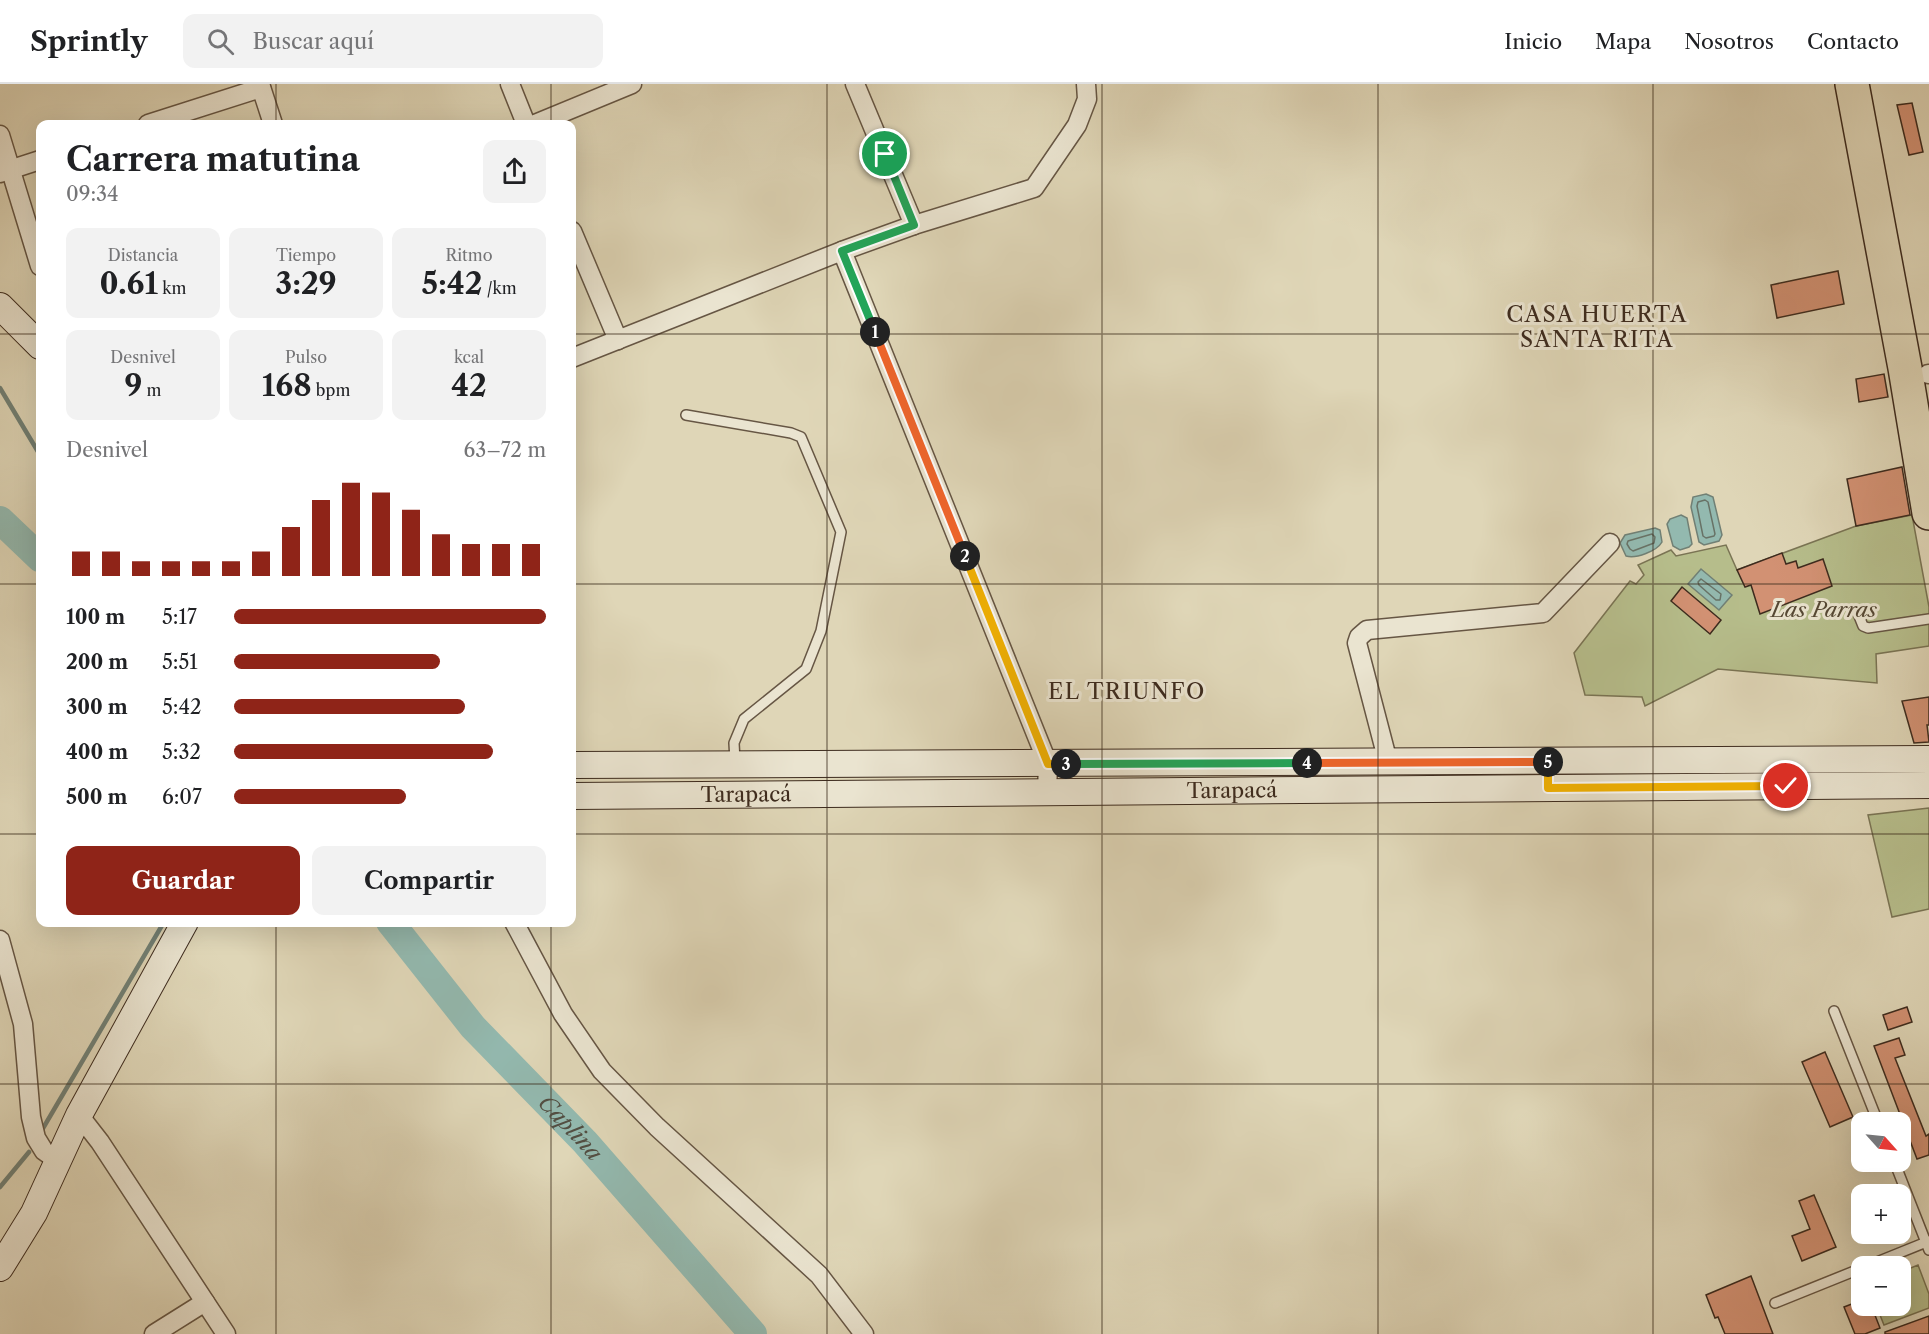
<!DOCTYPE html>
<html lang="es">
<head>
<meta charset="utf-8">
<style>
  body { margin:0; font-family:"Libre Caslon Text",serif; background:#f2f2f2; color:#202124; height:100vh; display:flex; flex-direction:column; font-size:22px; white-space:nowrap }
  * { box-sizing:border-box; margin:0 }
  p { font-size:20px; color:#757577 }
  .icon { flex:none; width:33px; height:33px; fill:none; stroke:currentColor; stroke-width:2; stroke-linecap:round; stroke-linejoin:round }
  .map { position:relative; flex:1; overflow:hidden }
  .side { position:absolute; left:36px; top:36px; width:540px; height:807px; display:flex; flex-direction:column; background:#fff; border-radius:12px; box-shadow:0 6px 24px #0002 }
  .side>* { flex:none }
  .needle { width:39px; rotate:117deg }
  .fabs { position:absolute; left:1851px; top:1028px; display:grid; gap:12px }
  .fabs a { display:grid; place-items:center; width:60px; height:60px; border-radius:12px; background:#fff; box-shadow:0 6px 24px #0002; font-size:30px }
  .pin { position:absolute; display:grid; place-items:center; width:51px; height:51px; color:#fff; margin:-26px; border:3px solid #fff; border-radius:50%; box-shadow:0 2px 6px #0007 }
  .km { position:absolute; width:30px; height:30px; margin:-15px; border-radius:50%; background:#222; color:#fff; font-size:16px; line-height:30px; text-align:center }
  .round { display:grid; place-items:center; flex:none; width:63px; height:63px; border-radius:12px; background:#f2f2f2 }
  .overview { display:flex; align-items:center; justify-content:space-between; height:102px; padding:0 30px }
  h1 { font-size:33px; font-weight:700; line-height:45px }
  .stats { display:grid; grid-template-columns:repeat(3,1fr); gap:9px; height:102px; padding:6px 30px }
  .stats div { display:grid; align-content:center; border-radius:12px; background:#f2f2f2; text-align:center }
  .stats b { font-size:30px; font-weight:700 }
  .stats small { font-size:16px; font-weight:400 }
  .stats p { font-size:16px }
  .chart { height:168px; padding:12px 30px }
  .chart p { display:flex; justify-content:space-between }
  .chart svg { width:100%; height:108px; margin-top:6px; stroke:#8f2418; stroke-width:6 }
  .button { display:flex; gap:12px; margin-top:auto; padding:12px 30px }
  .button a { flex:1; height:69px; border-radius:12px; background:#8f2418; color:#fff; font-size:24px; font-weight:700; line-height:69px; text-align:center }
  .button a+a { background:#f2f2f2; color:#202124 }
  ul { padding:0 30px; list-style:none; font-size:20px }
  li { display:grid; grid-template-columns:96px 72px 1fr; align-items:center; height:45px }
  li i { height:15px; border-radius:8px; background:#8f2418 }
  header { display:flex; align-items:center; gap:36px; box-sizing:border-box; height:84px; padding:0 30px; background:#fff; border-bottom:2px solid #e0e0e0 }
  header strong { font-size:28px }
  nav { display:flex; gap:33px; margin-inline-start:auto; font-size:21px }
  .search { width:420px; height:54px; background:#f2f2f2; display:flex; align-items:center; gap:15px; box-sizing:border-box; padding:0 21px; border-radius:12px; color:#757577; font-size:22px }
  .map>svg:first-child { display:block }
  .green { fill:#b6bd8b; stroke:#7a7454; stroke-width:1.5 }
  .water { fill:#93b9af; stroke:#718075; stroke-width:1.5 }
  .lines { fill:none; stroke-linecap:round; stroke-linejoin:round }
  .shore { stroke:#687266; stroke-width:1.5 }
  .stream { stroke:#718075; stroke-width:4.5 }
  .river { stroke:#93b9af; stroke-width:28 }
  .building { fill:#d29173; stroke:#3d2b1e; stroke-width:1.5 }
  .lane-casing { stroke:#665644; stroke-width:12 }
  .street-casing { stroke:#665644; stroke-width:21 }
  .secondary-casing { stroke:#3d2b1e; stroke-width:28 }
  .highway-casing { stroke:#3d2b1e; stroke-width:36 }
  .lane { stroke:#eae4d0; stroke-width:9 }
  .street { stroke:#eae4d0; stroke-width:18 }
  .secondary { stroke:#eae4d0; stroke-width:26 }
  .highway { stroke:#dfd6b7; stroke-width:33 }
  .split-1-casing { stroke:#fff; stroke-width:12 }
  .split-2-casing { stroke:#fff; stroke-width:12 }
  .split-3-casing { stroke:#fff; stroke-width:12 }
  .split-4-casing { stroke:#fff; stroke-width:12 }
  .split-5-casing { stroke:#fff; stroke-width:12 }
  .split-6-casing { stroke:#fff; stroke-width:12 }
  .split-1 { stroke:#22a559; stroke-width:8 }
  .split-2 { stroke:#f0652b; stroke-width:8 }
  .split-3 { stroke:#f5b400; stroke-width:8 }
  .split-4 { stroke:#22a559; stroke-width:8 }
  .split-5 { stroke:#f0652b; stroke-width:8 }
  .split-6 { stroke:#f5b400; stroke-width:8 }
  .grid { fill:none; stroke:#3d2b1e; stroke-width:1.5; stroke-opacity:0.55 }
  .labels { text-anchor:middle; stroke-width:6; stroke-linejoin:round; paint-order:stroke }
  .park-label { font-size:21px; font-style:italic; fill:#554834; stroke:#eae4d0 }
  .street-label { font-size:21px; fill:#3d2b1e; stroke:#eae4d0 }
  .neighbourhood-label { font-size:22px; letter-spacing:1.5px; fill:#3d2b1e; stroke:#eae4d0 }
  .water-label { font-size:22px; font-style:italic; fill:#524e42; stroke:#eae4d0 }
</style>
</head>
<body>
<header>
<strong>Sprintly</strong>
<div class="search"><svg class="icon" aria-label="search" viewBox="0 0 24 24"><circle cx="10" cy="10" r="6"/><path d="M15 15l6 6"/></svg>Buscar aquí</div>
<nav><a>Inicio</a><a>Mapa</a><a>Nosotros</a><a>Contacto</a></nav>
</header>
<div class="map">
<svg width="1929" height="1250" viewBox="0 0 1929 1250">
  <rect width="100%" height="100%" fill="#dfd6b7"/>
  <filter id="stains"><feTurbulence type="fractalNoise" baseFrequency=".00333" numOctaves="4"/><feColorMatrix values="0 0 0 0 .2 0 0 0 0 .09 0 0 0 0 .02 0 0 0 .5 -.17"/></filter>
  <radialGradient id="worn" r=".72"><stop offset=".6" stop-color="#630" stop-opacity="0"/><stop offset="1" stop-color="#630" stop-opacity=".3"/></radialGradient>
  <g class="green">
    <polygon points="1912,431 1929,523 1929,562 1876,570 1877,599 1718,585 1645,622 1642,613 1585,611 1574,569 1630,497 1636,500 1644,491 1638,481 1671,466 1676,472 1726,461 1737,486 1856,442"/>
    <polygon points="1929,724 1929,825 1892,833 1868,731"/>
    <polygon points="1918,1181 1929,1210 1929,1224 1884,1241 1876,1221 1900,1221 1901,1188"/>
  </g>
  <g class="water">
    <polygon points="1706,410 1713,413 1722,451 1719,457 1704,461 1699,458 1691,423 1693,413"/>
    <polygon points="1681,431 1687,434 1692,460 1689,463 1680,466 1673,462 1667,440 1670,435"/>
    <path d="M 1655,444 L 1660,446 L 1662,458 C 1657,467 1636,475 1626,472 L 1620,459 L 1625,451 Z"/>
    <polygon points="1701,485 1732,511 1719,526 1688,500"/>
  </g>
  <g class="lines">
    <g class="shore">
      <polygon points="1705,416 1708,418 1715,450 1714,452 1706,454 1703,452 1697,422 1698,418"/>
      <polygon points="1652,450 1655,453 1654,459 1633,467 1630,465 1627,460 1628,457"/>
      <polygon points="1701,495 1721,510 1720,516 1716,516 1699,501 1698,498"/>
    </g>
    <g class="stream">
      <polyline points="0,304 40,371"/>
      <polyline points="42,1046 164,838"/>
      <polyline points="0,1103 29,1068"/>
    </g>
    <g class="river">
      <polyline points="0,436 40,474"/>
      <path id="s1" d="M 390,838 L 473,943 L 585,1058 L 753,1250"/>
    </g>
  </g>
  <g class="building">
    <polygon points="1912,19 1923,68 1909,71 1897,21"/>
    <polygon points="1838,187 1844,220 1777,234 1771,201"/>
    <polygon points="1884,290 1888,313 1859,318 1856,295"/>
    <polygon points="1902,383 1910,431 1856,442 1847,395"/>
    <polygon points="1782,469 1786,480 1796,477 1798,484 1823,475 1832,502 1760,530 1751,501 1745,503 1737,486"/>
    <polygon points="1682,503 1721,536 1710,550 1671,517"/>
    <polygon points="1929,613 1929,641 1927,641 1929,658 1914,659 1902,617"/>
    <polygon points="1907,923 1912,938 1888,946 1883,931"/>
    <polygon points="1899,954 1905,971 1895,974 1926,1052 1929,1050 1929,1071 1917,1075 1874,962"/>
    <polygon points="1825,968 1853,1033 1830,1043 1802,978"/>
    <polygon points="1814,1111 1836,1163 1802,1177 1792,1152 1810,1145 1799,1117"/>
    <polygon points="1751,1192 1773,1250 1725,1250 1718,1233 1715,1234 1706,1211"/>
    <polygon points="1862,1216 1862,1221 1871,1221 1880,1244 1865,1250 1855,1250 1844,1223"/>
    <polygon points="1929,1232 1929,1250 1885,1250 1885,1248"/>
  </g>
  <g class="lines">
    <defs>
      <g id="lane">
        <polyline points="686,331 791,349 801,353 841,448 821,547 806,585 744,635 734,659 735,677"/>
        <polyline points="1857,527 1863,542 1868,544 1929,535"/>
        <polyline points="1834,927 1878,1038"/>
        <polyline points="1894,1077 1929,1166"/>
        <polyline points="1867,1182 1929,1157"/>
        <polyline points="1775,1219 1862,1184"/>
      </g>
      <g id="street">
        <polyline points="260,0 273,40"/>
        <polyline points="510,0 526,40"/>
        <polyline points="855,0 914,141"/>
        <polyline points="148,40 261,4"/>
        <polyline points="535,40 632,0"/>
        <polyline points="0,51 40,182"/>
        <polyline points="0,89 40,76"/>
        <polyline points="572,147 618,256"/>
        <polyline points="842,167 1048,680 1047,708"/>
        <polyline points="572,274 842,167 914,141 1034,104 1077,41 1087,15 1086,0"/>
        <polyline points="1928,290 1929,290"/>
        <polyline points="1388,678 1357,559 1359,553 1367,546 1543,529 1610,459"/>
        <polyline points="514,838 563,930 602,987 657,1043 819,1191 864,1250"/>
        <polyline points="0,856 23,940 31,1033 36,1054 44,1067 58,1077"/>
        <polyline points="79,1031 100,1058 226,1250"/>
        <polyline points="154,1250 205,1218"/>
      </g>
      <g id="secondary">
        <polyline points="0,222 40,262"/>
        <polyline points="572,681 1929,675"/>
        <path id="s2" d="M 572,712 L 1929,701"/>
        <polyline points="0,1184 34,1129 79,1031 185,838"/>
      </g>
      <polyline id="highway" points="1852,0 1905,284 1929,429"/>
    </defs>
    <use href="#lane" class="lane-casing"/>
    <use href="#street" class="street-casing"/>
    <use href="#secondary" class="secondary-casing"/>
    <use href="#highway" class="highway-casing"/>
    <use href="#lane" class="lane"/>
    <use href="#street" class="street"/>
    <use href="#secondary" class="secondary"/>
    <use href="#highway" class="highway"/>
  </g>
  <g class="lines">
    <defs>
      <polyline id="split-1" points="875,248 842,167 914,141 885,70"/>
      <polyline id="split-2" points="875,248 965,472"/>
      <polyline id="split-3" points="965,472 1048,680 1066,680"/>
      <polyline id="split-4" points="1066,680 1307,679"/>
      <polyline id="split-5" points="1307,679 1548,678"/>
      <polyline id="split-6" points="1548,678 1548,704 1786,702"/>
    </defs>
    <use href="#split-1" class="split-1-casing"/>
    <use href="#split-2" class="split-2-casing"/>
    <use href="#split-3" class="split-3-casing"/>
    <use href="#split-4" class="split-4-casing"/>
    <use href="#split-5" class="split-5-casing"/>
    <use href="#split-6" class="split-6-casing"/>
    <use href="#split-1" class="split-1"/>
    <use href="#split-2" class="split-2"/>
    <use href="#split-3" class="split-3"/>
    <use href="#split-4" class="split-4"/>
    <use href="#split-5" class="split-5"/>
    <use href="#split-6" class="split-6"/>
  </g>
  <path class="grid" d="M 276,0 L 276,40M 551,0 L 551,40M 827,0 L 827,1250M 1102,0 L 1102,1250M 1378,0 L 1378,1250M 1653,0 L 1653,1250M 0,250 L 40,250M 572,250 L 1929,250M 0,500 L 40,500M 572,500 L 1929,500M 0,750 L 40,750M 572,750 L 1929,750M 276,838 L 276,1250M 551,838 L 551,1250M 0,1000 L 1929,1000"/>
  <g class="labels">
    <g class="park-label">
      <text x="1824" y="533">Las Parras</text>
    </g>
    <g class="street-label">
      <text dy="7" stroke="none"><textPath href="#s2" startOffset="660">Tarapacá</textPath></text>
      <text dy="7" stroke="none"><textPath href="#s2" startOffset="174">Tarapacá</textPath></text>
    </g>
    <g class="neighbourhood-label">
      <text x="1597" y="238">CASA HUERTA<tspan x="1597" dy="25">SANTA RITA</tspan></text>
      <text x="1127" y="615">EL TRIUNFO</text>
    </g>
    <g class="water-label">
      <text dy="8" stroke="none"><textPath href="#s1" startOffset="274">Caplina</textPath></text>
    </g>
  </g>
  <rect width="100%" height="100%" filter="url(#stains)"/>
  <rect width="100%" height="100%" fill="url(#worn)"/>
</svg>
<div class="fabs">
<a><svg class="needle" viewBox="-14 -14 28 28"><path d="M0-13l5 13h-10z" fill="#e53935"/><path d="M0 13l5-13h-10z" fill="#757577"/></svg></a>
<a>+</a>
<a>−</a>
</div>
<div class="pin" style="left:885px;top:70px;background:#1e9e55"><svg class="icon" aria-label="arrive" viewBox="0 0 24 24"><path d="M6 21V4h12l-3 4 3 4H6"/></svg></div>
<div class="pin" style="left:1786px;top:702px;background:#d93025"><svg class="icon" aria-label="check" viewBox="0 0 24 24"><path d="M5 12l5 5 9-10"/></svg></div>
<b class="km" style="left:875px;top:248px">1</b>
<b class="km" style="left:965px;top:472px">2</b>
<b class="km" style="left:1066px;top:680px">3</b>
<b class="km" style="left:1307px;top:679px">4</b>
<b class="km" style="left:1548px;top:678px">5</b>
<section class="side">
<div class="overview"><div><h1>Carrera matutina</h1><p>09:34</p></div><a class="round"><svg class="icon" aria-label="share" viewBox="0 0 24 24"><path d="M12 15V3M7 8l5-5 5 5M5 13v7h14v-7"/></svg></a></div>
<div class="stats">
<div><p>Distancia</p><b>0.61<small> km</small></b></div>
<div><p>Tiempo</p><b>3:29</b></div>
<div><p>Ritmo</p><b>5:42<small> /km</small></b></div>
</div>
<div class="stats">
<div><p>Desnivel</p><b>9<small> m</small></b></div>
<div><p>Pulso</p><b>168<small> bpm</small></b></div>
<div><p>kcal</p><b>42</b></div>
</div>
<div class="chart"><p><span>Desnivel</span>63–72 m</p>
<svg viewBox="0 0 160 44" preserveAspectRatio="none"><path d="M5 44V34M15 44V34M25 44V38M35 44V38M45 44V38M55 44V38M65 44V34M75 44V24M85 44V13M95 44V6M105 44V10M115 44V17M125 44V27M135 44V31M145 44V31M155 44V31"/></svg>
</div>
<ul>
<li><b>100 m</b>5:17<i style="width:100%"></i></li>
<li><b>200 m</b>5:51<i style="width:66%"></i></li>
<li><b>300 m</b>5:42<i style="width:74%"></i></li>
<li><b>400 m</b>5:32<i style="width:83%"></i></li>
<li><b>500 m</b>6:07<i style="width:55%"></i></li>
</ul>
<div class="button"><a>Guardar</a><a>Compartir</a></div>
</section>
</div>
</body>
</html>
